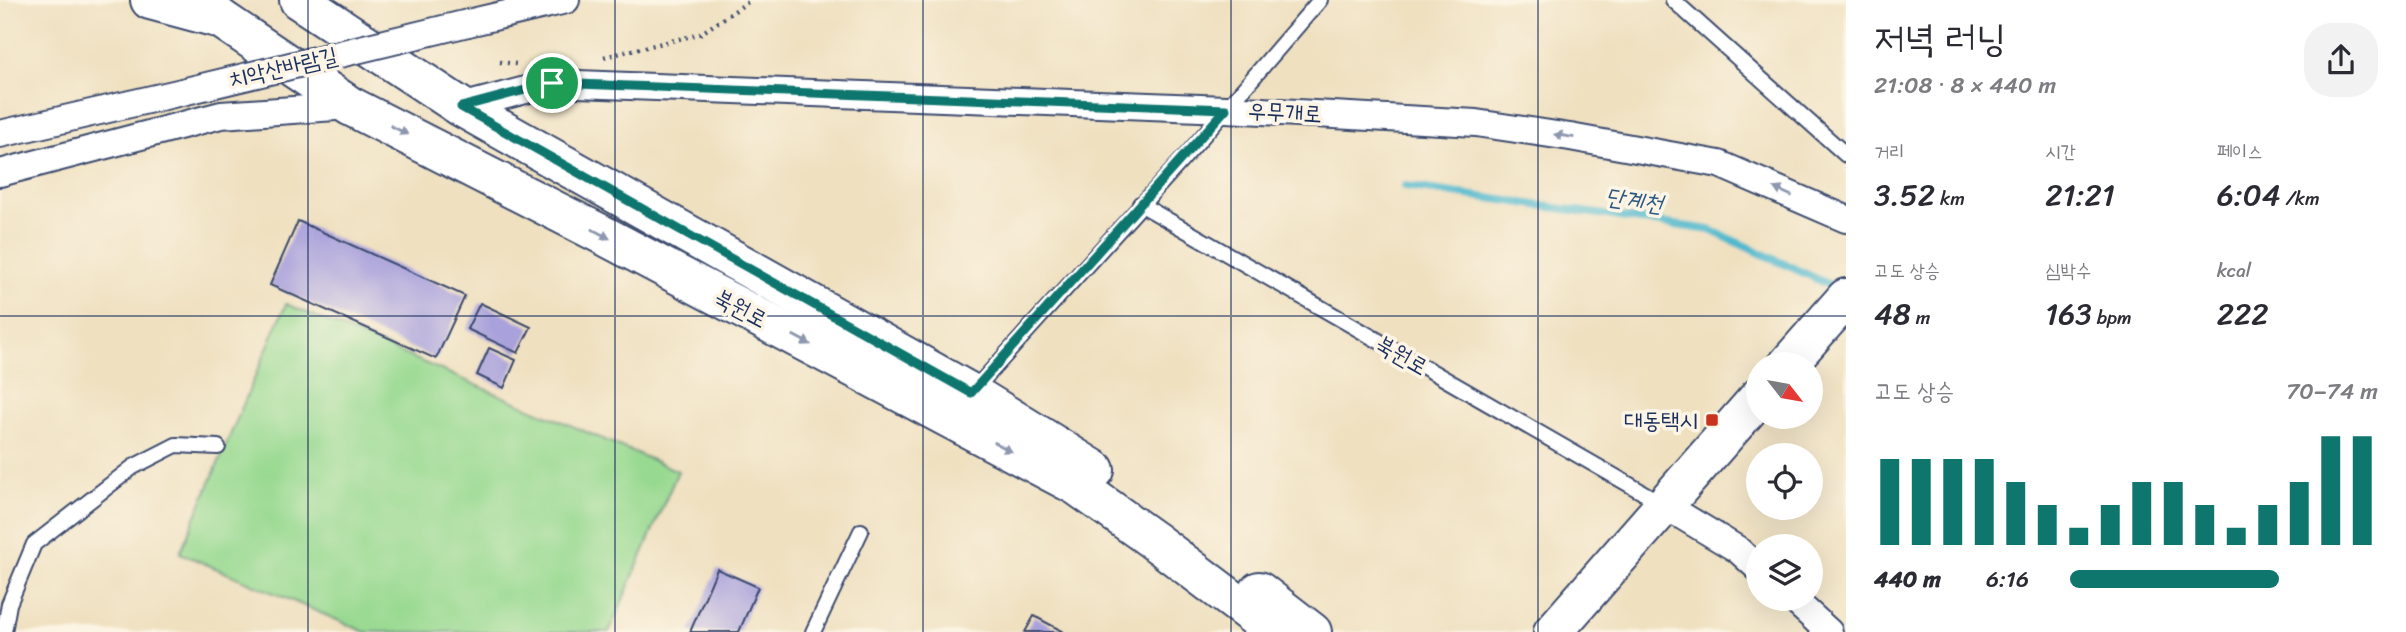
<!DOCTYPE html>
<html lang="ko">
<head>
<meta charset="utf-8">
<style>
  body { margin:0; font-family:Sriracha,"Poor Story",sans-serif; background:#f2f2f3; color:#2b2b33; height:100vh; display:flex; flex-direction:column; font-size:26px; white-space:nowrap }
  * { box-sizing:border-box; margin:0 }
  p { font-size:23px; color:#7c7c81 }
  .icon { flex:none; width:38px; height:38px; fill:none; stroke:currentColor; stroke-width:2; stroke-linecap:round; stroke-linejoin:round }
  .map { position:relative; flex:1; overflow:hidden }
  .drawer { display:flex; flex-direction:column; background:#fff; width:560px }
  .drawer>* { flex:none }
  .needle { width:46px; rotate:121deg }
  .buttons { position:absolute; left:1746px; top:352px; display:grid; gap:14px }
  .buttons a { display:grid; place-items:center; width:77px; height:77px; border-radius:50%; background:#fff; box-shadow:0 7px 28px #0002; font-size:35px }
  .pin { position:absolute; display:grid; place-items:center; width:60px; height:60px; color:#fff; margin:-30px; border:4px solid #fff; border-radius:50%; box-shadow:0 2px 7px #0007 }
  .round { display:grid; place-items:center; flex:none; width:74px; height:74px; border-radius:28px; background:#f2f2f3 }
  .overview { display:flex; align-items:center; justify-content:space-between; height:119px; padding:0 28px }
  h1 { font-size:38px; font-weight:600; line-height:52px }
  .stats { display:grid; grid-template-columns:repeat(3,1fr); gap:10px; height:119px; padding:7px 28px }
  .stats div { display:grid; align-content:center }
  .stats b { font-size:30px; font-weight:600 }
  .stats small { font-size:19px; font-weight:400 }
  .stats p { font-size:19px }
  .chart { height:196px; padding:14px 28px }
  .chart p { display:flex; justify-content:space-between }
  .chart svg { width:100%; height:126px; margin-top:7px; stroke:#0f766e; stroke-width:6 }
  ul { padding:0 28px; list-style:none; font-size:23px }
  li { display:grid; grid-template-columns:112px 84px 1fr; align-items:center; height:52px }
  li i { height:18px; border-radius:9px; background:#0f766e }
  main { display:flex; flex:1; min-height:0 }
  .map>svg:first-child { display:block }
  .green { fill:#97d990; stroke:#598477; stroke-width:2 }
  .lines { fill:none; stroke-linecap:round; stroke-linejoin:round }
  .stream { stroke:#51b9ce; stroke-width:8 }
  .building { fill:#a9a1db }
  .lane-casing { stroke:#3b4a6d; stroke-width:18 }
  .street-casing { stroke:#3b4a6d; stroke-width:30 }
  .secondary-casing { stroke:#3b4a6d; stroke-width:42 }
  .path { stroke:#3b4a6d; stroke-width:4.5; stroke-dasharray:2 5; stroke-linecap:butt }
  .lane { stroke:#fff; stroke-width:14 }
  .street { stroke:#fff; stroke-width:26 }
  .secondary { stroke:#fff; stroke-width:38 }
  .street-bridge-casing { stroke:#3b4a6d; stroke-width:30; stroke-linecap:butt }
  .street-bridge { stroke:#fff; stroke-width:26 }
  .oneway { fill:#8d97ae }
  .route-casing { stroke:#fff; stroke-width:14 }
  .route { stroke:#0f766e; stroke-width:9 }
  .grid { fill:none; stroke:#1b2f5e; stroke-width:2; stroke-opacity:0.55 }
  .poi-dot { fill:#c8321e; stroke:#fcf5e5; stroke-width:2.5 }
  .labels { text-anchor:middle; stroke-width:7; stroke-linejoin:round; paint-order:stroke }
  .street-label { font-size:23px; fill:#1b2f5e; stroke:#fcf5e5 }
  .poi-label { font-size:23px; fill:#1b2f5e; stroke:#fcf5e5; text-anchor:end }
  .water-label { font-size:24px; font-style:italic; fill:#2b5880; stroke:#fcf5e5 }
</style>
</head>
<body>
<main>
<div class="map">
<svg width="1846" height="632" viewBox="0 0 1846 632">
  <rect width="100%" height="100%" fill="#fcf5e5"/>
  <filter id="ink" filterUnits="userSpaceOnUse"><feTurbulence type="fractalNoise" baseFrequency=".0143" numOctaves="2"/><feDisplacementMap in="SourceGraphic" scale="14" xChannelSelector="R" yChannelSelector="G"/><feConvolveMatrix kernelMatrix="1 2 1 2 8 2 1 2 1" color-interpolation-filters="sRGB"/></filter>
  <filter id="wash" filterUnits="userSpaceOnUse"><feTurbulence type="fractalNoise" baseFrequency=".00686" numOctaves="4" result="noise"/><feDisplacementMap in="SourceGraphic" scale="28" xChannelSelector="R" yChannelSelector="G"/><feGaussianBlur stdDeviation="1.57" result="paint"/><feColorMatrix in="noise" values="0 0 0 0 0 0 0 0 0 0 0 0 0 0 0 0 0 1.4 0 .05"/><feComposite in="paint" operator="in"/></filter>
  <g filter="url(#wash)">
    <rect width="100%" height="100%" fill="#efe0c0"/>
    <polygon class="green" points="286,304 678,471 609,632 365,632 180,553"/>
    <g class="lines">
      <polyline class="stream" points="1405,186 1710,230 1841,290"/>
    </g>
    <g id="blocks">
      <g class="building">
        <polygon points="298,221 465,296 436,359 270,285"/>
        <polygon points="480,303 531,327 518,353 467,329"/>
        <polygon points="489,348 516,360 504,388 477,375"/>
        <polygon points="717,569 758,587 739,632 690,632"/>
        <polygon points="1034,616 1064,632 1025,632"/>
      </g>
    </g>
  </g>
  <g filter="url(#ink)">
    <use href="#blocks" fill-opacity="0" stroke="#3b4a6d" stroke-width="2"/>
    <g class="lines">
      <defs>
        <g id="lane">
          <polyline points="1673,0 1846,155"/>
          <polyline points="1140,204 1663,504"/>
          <polyline points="972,392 1183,159 1320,0"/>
          <polyline points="4,632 9,604 34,544 133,467 176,445 218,447"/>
          <polyline points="813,632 861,531"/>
        </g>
        <g id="street">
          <polyline points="468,23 566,0"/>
          <polyline points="461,107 552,83 1226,109 1476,123 1570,137 1719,164 1846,219"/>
          <polyline points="0,134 182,92"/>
          <polyline points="0,173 221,115 350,106"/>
          <polyline points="1664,505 1737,549 1759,569"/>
          <polyline points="1792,598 1829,632"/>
        </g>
        <g id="secondary">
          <polyline points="150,0 221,19"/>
          <polyline points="198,0 221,19 350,106 599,233 1077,486 1153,540 1275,632"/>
          <polyline points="299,0 461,107 971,393 1095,470"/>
          <polyline points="1788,364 1846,298"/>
          <polyline points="1259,591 1312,632"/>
          <polyline points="1553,632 1759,397"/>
        </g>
      </defs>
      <use href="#lane" class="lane-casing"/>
      <use href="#street" class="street-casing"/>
      <use href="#secondary" class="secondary-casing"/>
      <g class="path">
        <polyline points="604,57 700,34 751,0"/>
        <polyline points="500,62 516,64"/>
      </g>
      <use href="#lane" class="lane"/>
      <use href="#street" class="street"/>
      <use href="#secondary" class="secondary"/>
      <defs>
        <polyline id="street-bridge" points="182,92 468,23"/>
      </defs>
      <use href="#street-bridge" class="street-bridge-casing"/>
      <use href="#street-bridge" class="street-bridge"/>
    </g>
    <defs><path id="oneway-solid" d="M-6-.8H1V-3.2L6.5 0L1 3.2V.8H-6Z" transform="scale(1.75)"/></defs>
    <g class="oneway">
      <use href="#oneway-solid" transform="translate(399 130) rotate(27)"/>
      <use href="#oneway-solid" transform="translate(1564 136) rotate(-171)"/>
      <use href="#oneway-solid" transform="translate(1783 192) rotate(-156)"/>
      <use href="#oneway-solid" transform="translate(601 234) rotate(28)"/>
      <use href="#oneway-solid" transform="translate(802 340) rotate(28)"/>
      <use href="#oneway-solid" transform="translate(1003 447) rotate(28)"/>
    </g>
  </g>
  <g class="lines" filter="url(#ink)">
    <defs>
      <polygon id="route" points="552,83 1226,109 971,393 461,107"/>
    </defs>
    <use href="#route" class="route-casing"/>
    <use href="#route" class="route"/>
  </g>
  <path class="grid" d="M 308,0 L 308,632M 615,0 L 615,632M 923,0 L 923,632M 1231,0 L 1231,632M 1538,0 L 1538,632M 0,316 L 1846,316"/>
  <rect class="poi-dot" x="1705" y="413" width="14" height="14" rx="3.5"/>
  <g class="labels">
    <g class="street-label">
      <text transform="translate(283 67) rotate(-13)" y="8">치악산바람길</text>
      <text transform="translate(1285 112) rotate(3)" y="8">우무개로</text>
      <text transform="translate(741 308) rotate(28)" y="8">북원로</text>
      <text transform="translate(1402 355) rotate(30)" y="8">북원로</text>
    </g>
    <g class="poi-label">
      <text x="1698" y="428">대동택시</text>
    </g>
    <g class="water-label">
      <text transform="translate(1634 200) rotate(8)" y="8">단계천</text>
    </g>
  </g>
</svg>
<div class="buttons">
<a><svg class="needle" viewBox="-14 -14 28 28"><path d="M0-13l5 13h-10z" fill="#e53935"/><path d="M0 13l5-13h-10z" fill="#7c7c81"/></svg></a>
<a><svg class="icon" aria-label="locate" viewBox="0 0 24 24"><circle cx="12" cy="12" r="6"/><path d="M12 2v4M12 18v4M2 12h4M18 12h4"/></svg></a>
<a><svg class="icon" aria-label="layers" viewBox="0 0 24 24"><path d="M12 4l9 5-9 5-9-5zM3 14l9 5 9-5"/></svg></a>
</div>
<div class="pin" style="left:552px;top:83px;background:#1e9e55"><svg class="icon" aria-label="arrive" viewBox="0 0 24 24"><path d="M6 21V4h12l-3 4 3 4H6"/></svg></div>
</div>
<section class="drawer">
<div class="overview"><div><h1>저녁 러닝</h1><p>21:08 · 8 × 440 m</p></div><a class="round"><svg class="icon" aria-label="share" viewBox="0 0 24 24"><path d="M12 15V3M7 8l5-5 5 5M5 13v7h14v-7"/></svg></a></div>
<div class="stats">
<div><p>거리</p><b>3.52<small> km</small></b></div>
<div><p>시간</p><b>21:21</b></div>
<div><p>페이스</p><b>6:04<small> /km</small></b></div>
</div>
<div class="stats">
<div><p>고도 상승</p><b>48<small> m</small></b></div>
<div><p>심박수</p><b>163<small> bpm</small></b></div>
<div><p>kcal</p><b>222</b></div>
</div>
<div class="chart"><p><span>고도 상승</span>70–74 m</p>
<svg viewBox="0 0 160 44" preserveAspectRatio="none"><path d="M5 44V14M15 44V14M25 44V14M35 44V14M45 44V22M55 44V30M65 44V38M75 44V30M85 44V22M95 44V22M105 44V30M115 44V38M125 44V30M135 44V22M145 44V6M155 44V6"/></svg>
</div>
<ul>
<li><b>440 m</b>6:16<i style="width:68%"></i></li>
</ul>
</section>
</main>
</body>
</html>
